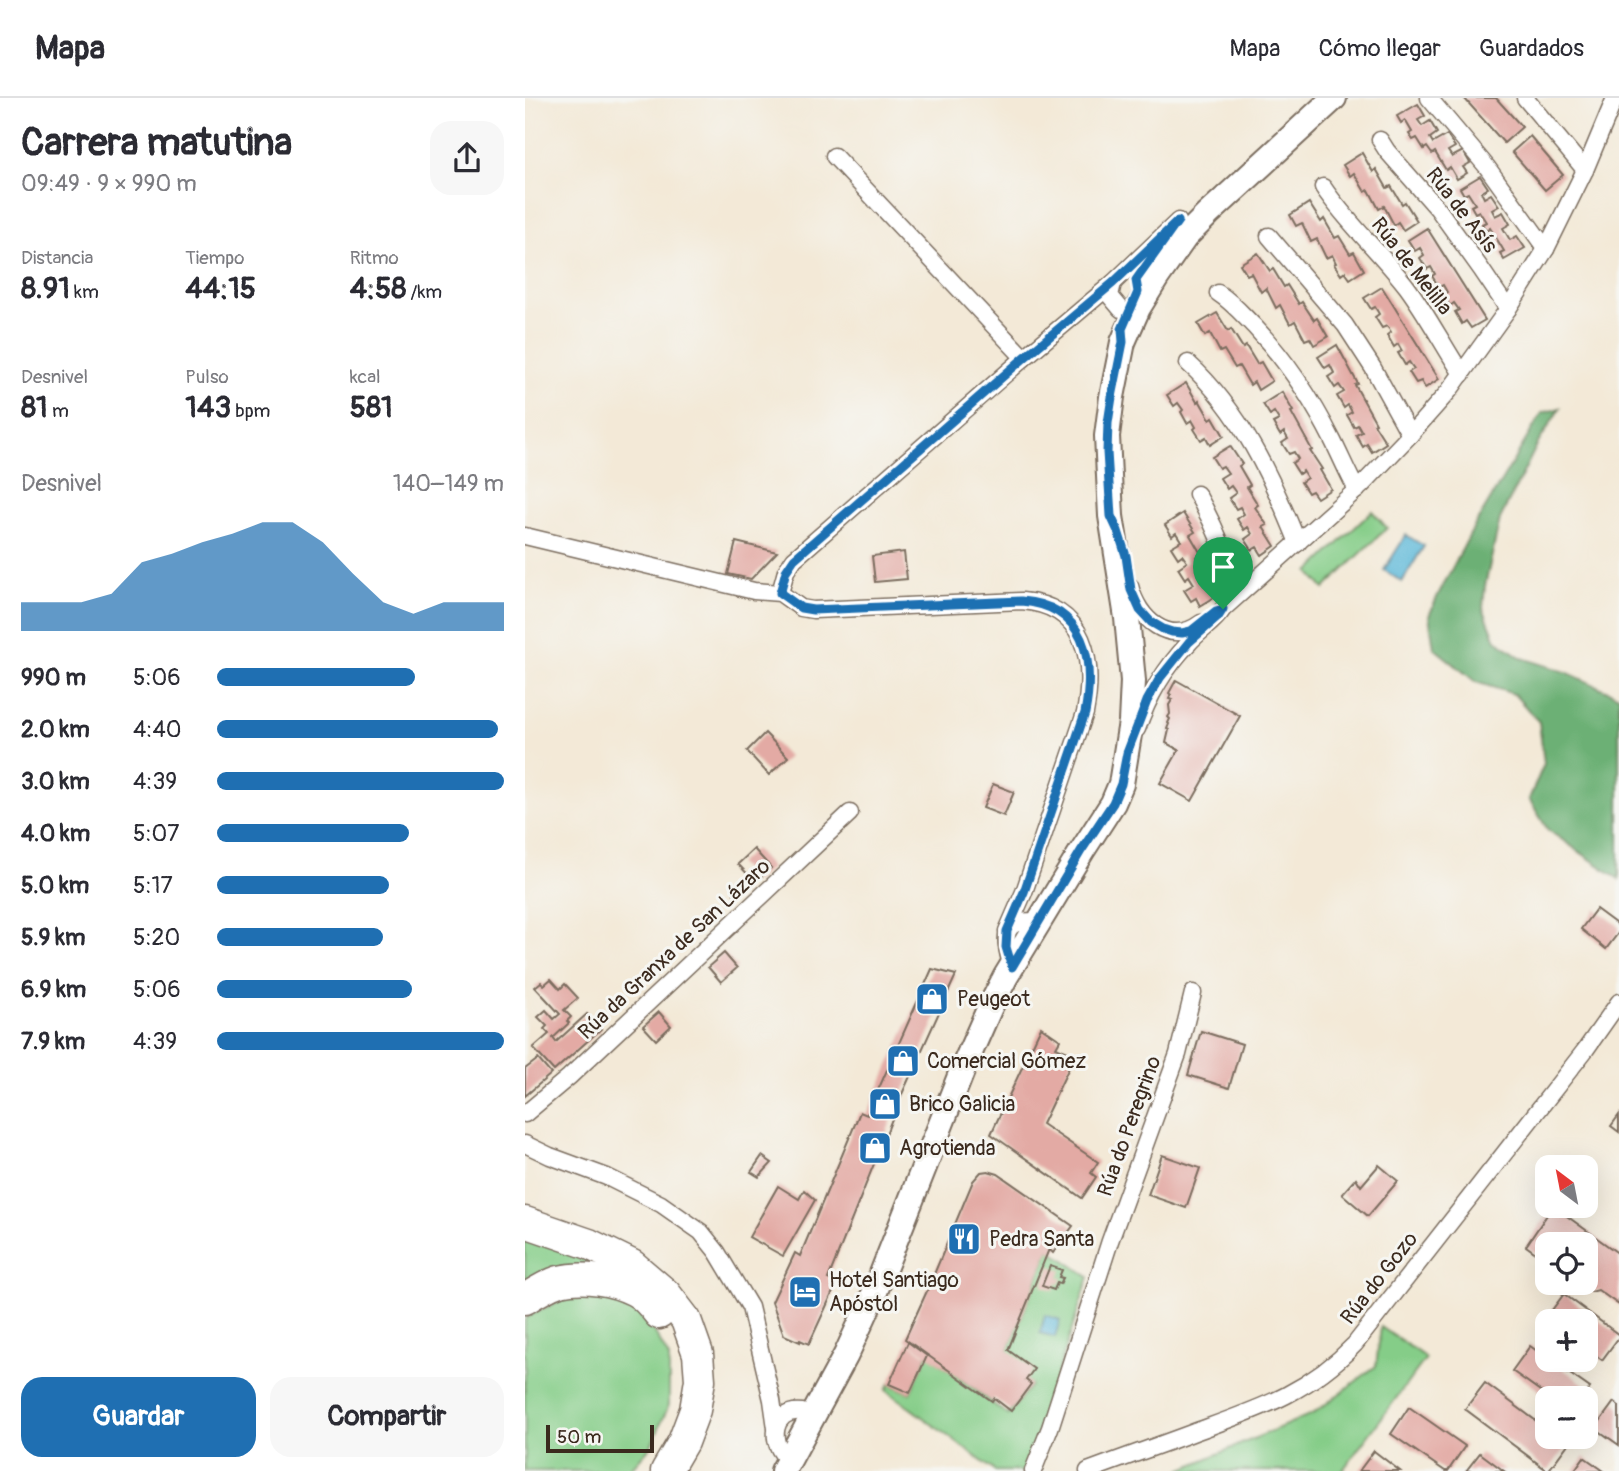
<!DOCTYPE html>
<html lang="es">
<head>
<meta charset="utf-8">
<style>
  body { margin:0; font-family:Pangolin,sans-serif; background:#f7f7f7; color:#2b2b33; height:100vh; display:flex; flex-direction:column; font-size:26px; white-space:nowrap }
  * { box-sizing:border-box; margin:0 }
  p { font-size:23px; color:#7c7c81 }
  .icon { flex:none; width:38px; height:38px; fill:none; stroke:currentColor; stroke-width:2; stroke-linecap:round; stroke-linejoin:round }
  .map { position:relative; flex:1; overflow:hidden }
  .drawer { display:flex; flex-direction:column; background:#fff; width:525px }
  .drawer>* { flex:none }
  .needle { width:46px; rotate:328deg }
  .tools { position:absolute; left:1010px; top:1057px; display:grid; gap:14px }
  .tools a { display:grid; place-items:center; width:63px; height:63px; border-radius:14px; background:#fff; box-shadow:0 7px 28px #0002; font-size:35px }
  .scale { position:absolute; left:21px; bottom:18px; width:108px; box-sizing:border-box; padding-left:7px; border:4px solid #3b2a1e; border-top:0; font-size:19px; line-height:24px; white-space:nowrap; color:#3b2a1e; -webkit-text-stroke:5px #f6f6f2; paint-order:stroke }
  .pin { position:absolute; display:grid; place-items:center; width:60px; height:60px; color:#fff; margin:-72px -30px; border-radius:50% 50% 50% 0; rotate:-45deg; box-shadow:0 0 7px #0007 }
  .pin .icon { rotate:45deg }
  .round { display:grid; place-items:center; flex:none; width:74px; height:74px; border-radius:21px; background:#f7f7f7 }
  .overview { display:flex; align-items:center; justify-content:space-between; height:119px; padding:0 21px }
  h1 { font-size:38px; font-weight:700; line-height:52px }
  .figures { display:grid; grid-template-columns:repeat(3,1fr); gap:10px; height:119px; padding:7px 21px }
  .figures div { display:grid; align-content:center }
  .figures b { font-size:30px; font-weight:700 }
  .figures small { font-size:19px; font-weight:400 }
  .figures p { font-size:19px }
  .chart { height:196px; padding:14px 21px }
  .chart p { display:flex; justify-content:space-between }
  .chart svg { width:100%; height:126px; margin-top:7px; fill:#1f6fb2; opacity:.7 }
  .cta { display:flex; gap:14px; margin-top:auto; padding:14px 21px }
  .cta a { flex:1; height:80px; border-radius:21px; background:#1f6fb2; color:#fff; font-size:28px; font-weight:700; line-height:80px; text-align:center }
  .cta a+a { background:#f7f7f7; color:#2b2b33 }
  ul { padding:0 21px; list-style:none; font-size:23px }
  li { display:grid; grid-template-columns:112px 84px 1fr; align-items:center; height:52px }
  li i { height:18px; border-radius:9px; background:#1f6fb2 }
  header { display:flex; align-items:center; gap:42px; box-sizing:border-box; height:98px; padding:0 35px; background:#fff; border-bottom:2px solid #e1e1e2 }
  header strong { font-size:33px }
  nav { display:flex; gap:38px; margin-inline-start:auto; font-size:24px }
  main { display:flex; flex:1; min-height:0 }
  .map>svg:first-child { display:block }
  .green { fill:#85cd88; stroke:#607c53; stroke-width:2 }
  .forest { fill:#6cb074; stroke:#546d49; stroke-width:2 }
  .water { fill:#5ab7d8; stroke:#4a707b; stroke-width:2 }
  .building { fill:#e3aaa4 }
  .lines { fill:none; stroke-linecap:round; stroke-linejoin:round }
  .minor-casing { stroke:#7b6d5f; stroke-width:19 }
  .primary-casing { stroke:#7b6d5f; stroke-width:28 }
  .motorway-casing { stroke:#7b6d5f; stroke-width:33 }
  .minor { stroke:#fff; stroke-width:16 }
  .primary { stroke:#fff; stroke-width:24 }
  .motorway { stroke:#fff; stroke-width:30 }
  .route-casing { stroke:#fff; stroke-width:14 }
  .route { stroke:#1f6fb2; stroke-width:9 }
  .labels { text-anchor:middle; stroke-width:6; stroke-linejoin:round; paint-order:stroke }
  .street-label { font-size:21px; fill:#3b2a1e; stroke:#f6f6f2 }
  .poi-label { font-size:21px; fill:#3b2a1e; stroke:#f6f6f2; text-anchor:start }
</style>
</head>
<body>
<header>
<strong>Mapa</strong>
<nav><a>Mapa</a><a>Cómo llegar</a><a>Guardados</a></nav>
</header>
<main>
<section class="drawer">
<div class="overview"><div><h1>Carrera matutina</h1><p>09:49 · 9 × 990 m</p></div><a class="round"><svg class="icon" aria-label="share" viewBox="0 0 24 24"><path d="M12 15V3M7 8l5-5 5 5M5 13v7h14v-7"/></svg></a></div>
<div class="figures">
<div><p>Distancia</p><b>8.91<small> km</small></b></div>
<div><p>Tiempo</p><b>44:15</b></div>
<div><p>Ritmo</p><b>4:58<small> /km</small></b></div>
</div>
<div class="figures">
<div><p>Desnivel</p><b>81<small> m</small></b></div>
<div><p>Pulso</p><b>143<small> bpm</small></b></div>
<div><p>kcal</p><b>581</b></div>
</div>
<div class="chart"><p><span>Desnivel</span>140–149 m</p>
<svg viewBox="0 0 160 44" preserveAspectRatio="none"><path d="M0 44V34L10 34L20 34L30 31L40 20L50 17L60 13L70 10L80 6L90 6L100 13L110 24L120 34L130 38L140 34L150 34L160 34V44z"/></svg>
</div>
<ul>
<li><b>990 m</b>5:06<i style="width:69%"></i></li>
<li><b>2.0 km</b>4:40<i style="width:98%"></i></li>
<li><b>3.0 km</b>4:39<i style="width:100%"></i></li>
<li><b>4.0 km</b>5:07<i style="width:67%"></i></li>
<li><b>5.0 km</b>5:17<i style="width:60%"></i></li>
<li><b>5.9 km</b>5:20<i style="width:58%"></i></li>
<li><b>6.9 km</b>5:06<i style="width:68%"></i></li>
<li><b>7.9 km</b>4:39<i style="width:100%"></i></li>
</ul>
<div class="cta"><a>Guardar</a><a>Compartir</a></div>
</section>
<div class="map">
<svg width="1094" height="1373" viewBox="0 0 1094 1373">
  <rect width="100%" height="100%" fill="#f6f6f2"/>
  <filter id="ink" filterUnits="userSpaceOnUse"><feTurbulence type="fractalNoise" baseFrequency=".0143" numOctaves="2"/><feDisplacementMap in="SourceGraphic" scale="14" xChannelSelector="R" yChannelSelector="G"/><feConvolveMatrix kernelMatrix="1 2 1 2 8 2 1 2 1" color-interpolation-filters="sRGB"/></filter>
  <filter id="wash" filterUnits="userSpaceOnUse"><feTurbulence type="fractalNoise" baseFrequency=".00686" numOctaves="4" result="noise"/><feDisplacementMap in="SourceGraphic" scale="28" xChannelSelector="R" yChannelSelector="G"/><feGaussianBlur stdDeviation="1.57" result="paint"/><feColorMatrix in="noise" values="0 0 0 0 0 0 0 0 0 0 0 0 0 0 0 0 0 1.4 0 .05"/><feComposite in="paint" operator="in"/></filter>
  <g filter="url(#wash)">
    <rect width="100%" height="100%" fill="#f3e9d7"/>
    <g class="green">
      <polygon points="847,413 862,430 799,491 784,474"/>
      <polygon points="0,1138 69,1163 65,1171 0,1186"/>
      <polygon points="524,1151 564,1179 512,1338 499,1373 470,1373 361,1292 364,1286 385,1295 403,1256 483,1317 506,1287 501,1282 483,1252"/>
      <polygon points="74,1196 99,1204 124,1224 144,1260 144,1307 126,1348 104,1373 0,1373 0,1222 2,1219 46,1197"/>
      <polygon points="856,1229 901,1260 817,1373 653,1373 789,1315 851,1268"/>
    </g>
    <polygon class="forest" points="1035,310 1012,347 975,421 960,488 958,510 971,542 997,560 1041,574 1094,598 1094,781 1023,732 1004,701 1019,666 1014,624 989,596 951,584 909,550 904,518 913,497 950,427 1017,315"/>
    <g class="water">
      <polygon points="881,437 899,448 877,484 859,472"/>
      <polygon points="520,1217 535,1222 530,1239 515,1235"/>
    </g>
    <g id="blocks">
      <g class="building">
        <polygon points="939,0 971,0 997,29 979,45"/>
        <polygon points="893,6 900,18 893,22 897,28 905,23 912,35 905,40 908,45 922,37 930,49 923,53 927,59 938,53 945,65 938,69 942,75 932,81 925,69 921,72 910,54 907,56 902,49 899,51 892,40 888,42 884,36 887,34 880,22 876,25 872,18"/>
        <polygon points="1005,38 1038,77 1020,92 987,54"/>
        <polygon points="837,55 848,74 851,71 862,90 866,88 877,106 880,104 892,123 878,132 873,124 869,127 859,108 854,111 844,92 840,94 829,75 825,78 818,67"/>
        <polygon points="955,78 963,90 956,94 959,100 966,96 974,108 967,112 970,118 978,114 985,126 978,130 985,142 992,138 1000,150 979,162 975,155 979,153 976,148 965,130 961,133 957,126 961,124 954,113 950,115 946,108 950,106 943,95 939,97 935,90"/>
        <polygon points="784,105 796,124 799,121 810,140 814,138 825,156 829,154 839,172 825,181 820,174 816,177 809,166 811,165 807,157 801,160 792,141 786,144 777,125 771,128 765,117"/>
        <polygon points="902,130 960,222 946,230 941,223 937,226 930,214 934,212 929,205 925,208 918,196 922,194 918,187 914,189 907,178 910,176 906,169 902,171 895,160 899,157 895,150 890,153 883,142"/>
        <polygon points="733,155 745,173 748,171 759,189 762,187 774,206 777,204 789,222 792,220 803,239 789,247 785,240 780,242 770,223 765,226 755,207 751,210 741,190 736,194 726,175 722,177 715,166"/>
        <polygon points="857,189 914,281 900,290 896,283 891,285 884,274 889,271 884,264 880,267 873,255 877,253 873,246 869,249 862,237 866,234 862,228 857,230 850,219 854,216 850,209 846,211 839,200"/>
        <polygon points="692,215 703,233 706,231 718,250 721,248 732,266 736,264 747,283 733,292 729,284 725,287 714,268 710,270 699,252 695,254 685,235 680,238 673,226"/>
        <polygon points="812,247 833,286 830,287 851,325 849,326 861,345 847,354 842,346 838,349 831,337 837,334 833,327 829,329 822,317 827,314 823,307 819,310 812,298 819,294 814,287 810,290 803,279 809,275 805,267 800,270 793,259"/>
        <polygon points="661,285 672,304 674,302 685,321 688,319 699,338 685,347 681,339 676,342 669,331 671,329 667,322 662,325 656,314 658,312 653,305 649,308 642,297"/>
        <polygon points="757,294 768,313 766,314 787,352 785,353 797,371 795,372 806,391 792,400 787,393 783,395 776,384 782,380 778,373 774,376 767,365 773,361 769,354 764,356 757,345 763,341 759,334 755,337 748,325 754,322 749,314 745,317 738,306"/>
        <polygon points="705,348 717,366 714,368 725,387 722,389 733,407 730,409 742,427 738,429 750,448 737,457 732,449 727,452 720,441 727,436 723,429 719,432 712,421 719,416 715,409 711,411 704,400 711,395 706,388 702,391 695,380 703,375 698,368 694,370 687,359"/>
        <polygon points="658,415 670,434 665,437 676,456 671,459 683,477 678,480 690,499 675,508 671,500 666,503 659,492 669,486 664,478 660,481 653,470 662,464 657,457 653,460 646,449 656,443 651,435 647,438 640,427"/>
        <polygon points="211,444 252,454 226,481 203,476"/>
        <polygon points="379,454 382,481 350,484 347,458"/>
        <polygon points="651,582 715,618 667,703 635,685 654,652 641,645 644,632 642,631 644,626 643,625 645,621 643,619 645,616 644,607 647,602 644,601 646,597 644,595"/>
        <polygon points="240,635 263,659 244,677 222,653"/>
        <polygon points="468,686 489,694 479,718 458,710"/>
        <polygon points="229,751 246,770 230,784 213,766"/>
        <polygon points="218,788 221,792 212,799 209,796"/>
        <polygon points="1071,811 1094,828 1094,834 1081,851 1056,831"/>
        <polygon points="199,855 212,870 196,884 183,869"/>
        <polygon points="407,871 431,877 377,996 303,1181 312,1185 284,1246 275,1242 275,1244 259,1237 247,1204 270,1155 275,1158 335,1014 342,1017"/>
        <polygon points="26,881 35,891 40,886 53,900 39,912 46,919 42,923 44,925 28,940 31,944 62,916 76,931 29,973 8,950 24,936 19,931 22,928 13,919 21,912 29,921 35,916 10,889 16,884 19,887"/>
        <polygon points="134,914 146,928 131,942 118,928"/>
        <polygon points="516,929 535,942 531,949 550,957 517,1026 573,1064 566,1075 571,1079 557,1100 466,1036"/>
        <polygon points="676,933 717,946 704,990 663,977"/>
        <polygon points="13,961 26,976 0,998 0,971"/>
        <polygon points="1094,1017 1094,1034 1086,1028"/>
        <polygon points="637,1057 675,1070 661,1110 623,1097"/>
        <polygon points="237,1058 247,1065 234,1079 226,1074"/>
        <polygon points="854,1067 873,1083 843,1118 817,1096 831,1080 836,1088"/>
        <polygon points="463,1073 473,1076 548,1128 528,1155 524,1151 483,1252 509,1271 501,1282 506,1286 486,1313 469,1300 467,1303 380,1241 402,1193 448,1083 456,1074"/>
        <polygon points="253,1088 274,1101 279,1092 290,1102 258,1158 224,1139"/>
        <polygon points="1028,1108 1094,1156 1094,1207 1073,1192 1066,1194 1053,1185 1060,1185 1060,1146 1022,1146 1022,1163 1001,1148"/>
        <polygon points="525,1168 537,1172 534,1179 538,1180 535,1186 532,1185 529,1192 517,1188"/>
        <polygon points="1039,1196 1094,1237 1094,1239 1077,1262 1060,1249 1060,1223 1025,1223 1021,1220"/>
        <polygon points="383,1244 402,1258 385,1295 364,1286"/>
        <polygon points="1005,1248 1022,1260 1022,1262 1025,1262 1065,1290 1058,1300 1025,1300 987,1273"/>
        <polygon points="960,1285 1022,1331 1022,1339 1033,1339 1043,1346 1023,1373 940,1311"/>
        <polygon points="1089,1304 1094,1308 1094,1347 1070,1330"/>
        <polygon points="884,1309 940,1348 923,1373 920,1373 866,1336"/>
        <polygon points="849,1353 875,1373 834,1373"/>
        <polygon points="955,1355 979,1373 941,1373"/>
        <polygon points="1059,1359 1079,1373 1049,1373"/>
      </g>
    </g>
  </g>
  <g filter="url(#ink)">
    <use href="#blocks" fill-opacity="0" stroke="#7b6d5f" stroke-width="2"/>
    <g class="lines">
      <defs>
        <g id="minor">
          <polyline points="904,0 962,69 1021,151"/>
          <polyline points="1000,0 1060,72"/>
          <polyline points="855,42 862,53 913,111 956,171 983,211"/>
          <polyline points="309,58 499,260"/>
          <path d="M 798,89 C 822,125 856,155 882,189 C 902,216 918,247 937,276"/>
          <polyline points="744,138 820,227 848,270 885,337"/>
          <polyline points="588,185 585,198 596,211"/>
          <path d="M 693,195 C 707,204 717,216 729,228 C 761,262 787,301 808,343 C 816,359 823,376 832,392"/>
          <path d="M 663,265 C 716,313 747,380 773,445"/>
          <path d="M 672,396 C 690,428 704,462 713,497"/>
          <path d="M 0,438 L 229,493 L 255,495 L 276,510 L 288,512 L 497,503 C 561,508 570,562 560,615 L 499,794 L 482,833"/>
          <path d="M 605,488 C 613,521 644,549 676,525"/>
          <polyline points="255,495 261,473 269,461 499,260 588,185 653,123"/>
          <path d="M 612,631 C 623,599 639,571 663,546 C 674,533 689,525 698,511 L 837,387 L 885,337 L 924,293 L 983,211 L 1021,151 L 1060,72 L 1090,0"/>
          <path d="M 487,869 C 478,840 476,819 514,824"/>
          <polyline points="0,1016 44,979 325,715"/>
          <polyline points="0,1046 25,1058 82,1079 136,1106 176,1134 192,1154 225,1209 247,1302 251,1330"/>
          <path d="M 264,1362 C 242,1346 248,1310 277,1314 C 281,1315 284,1317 288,1318"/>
          <polyline points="508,1373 525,1330 585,1143 653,956 668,895"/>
          <path d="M 563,1373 C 600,1359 638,1346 675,1332 C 736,1310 784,1294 830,1246 L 1061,951 L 1094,904"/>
        </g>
        <polyline id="primary" points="258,1373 321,1257 349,1196 439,968 465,909 481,878 557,753 588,705 596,686 606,624 608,583 602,520 586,418 582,338 587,299 598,244 613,210 632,179 660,139 683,116 809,0"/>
        <g id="motorway">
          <polyline points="0,1124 64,1146 107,1167 141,1196 161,1222 173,1256 175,1282 170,1312 158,1344 141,1373"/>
          <path d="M 0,1201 C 11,1194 22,1187 34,1183 C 58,1177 89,1182 110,1193 C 120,1198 127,1207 134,1216"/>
        </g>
      </defs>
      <use href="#minor" class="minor-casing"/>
      <use href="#primary" class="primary-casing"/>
      <use href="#motorway" class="motorway-casing"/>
      <use href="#minor" class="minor"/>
      <use href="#primary" class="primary"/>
      <use href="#motorway" class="motorway"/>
    </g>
  </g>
  <g class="lines" filter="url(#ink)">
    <defs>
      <path id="route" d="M 653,123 L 611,182 L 613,194 L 597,231 L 598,244 L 587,299 L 583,325 L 582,354 L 586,418 L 593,433 L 601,458 L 606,492 L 615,512 L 626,524 L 638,531 L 647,534 L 657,535 L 666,533 L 691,513 L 698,511 L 693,519 L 664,544 L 635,580 L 622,603 L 602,655 L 596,686 L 588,705 L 556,753 L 487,869 L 481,849 L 482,833 L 499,794 L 560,615 C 570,562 561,508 496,503 L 288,512 L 276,510 L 255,495 L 261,473 L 269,461 L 499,260 L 588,185 Z"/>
    </defs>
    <use href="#route" class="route-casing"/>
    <use href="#route" class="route"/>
  </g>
  <defs>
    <symbol id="shop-square" viewBox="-11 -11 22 22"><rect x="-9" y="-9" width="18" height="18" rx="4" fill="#1f6fb2" stroke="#f6f6f2"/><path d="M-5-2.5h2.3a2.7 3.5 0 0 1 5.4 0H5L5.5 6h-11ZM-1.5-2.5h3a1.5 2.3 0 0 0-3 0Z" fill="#fff"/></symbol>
    <symbol id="restaurant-square" viewBox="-11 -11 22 22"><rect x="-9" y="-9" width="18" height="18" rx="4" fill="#1f6fb2" stroke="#f6f6f2"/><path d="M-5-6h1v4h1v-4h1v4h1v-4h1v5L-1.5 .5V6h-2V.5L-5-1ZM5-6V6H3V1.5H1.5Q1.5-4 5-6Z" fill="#fff"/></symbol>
    <symbol id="hotel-square" viewBox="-11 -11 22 22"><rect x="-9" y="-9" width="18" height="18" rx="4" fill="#1f6fb2" stroke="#f6f6f2"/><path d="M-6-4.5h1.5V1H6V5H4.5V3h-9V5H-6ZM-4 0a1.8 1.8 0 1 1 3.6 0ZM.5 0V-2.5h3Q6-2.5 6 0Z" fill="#fff"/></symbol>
  </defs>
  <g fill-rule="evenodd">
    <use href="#shop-square" x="388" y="882" width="38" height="38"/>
    <use href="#shop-square" x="359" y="944" width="38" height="38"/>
    <use href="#shop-square" x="341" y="987" width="38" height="38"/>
    <use href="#shop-square" x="331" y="1031" width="38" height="38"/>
    <use href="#restaurant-square" x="420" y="1122" width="38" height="38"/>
    <use href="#hotel-square" x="261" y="1175" width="38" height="38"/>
  </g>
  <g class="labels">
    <g class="street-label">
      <text transform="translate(937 112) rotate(52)" y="7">Rúa de Asís</text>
      <text transform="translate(887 168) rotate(52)" y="7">Rúa de Melilla</text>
      <text transform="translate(149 851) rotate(-43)" y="7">Rúa da Granxa de San Lázaro</text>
      <text transform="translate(604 1028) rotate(-70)" y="7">Rúa do Peregrino</text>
      <text transform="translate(854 1180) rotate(-52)" y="7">Rúa do Gozo</text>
    </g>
    <g class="poi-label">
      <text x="432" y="908">Peugeot</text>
      <text x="402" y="970">Comercial Gómez</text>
      <text x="384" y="1013">Brico Galicia</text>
      <text x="374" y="1057">Agrotienda</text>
      <text x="464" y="1148">Pedra Santa</text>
      <text x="304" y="1189">Hotel Santiago<tspan x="304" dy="24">Apóstol</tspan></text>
    </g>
  </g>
</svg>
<div class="tools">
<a><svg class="needle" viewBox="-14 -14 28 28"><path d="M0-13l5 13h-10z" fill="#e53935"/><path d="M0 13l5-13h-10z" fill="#7c7c81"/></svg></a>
<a><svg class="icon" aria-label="locate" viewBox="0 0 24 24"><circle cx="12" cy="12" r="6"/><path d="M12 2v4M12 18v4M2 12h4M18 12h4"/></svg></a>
<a>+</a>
<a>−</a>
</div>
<div class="scale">50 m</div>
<div class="pin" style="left:698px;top:511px;background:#1e9e55"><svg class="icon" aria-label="arrive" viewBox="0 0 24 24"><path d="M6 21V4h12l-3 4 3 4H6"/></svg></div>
</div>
</main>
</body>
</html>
